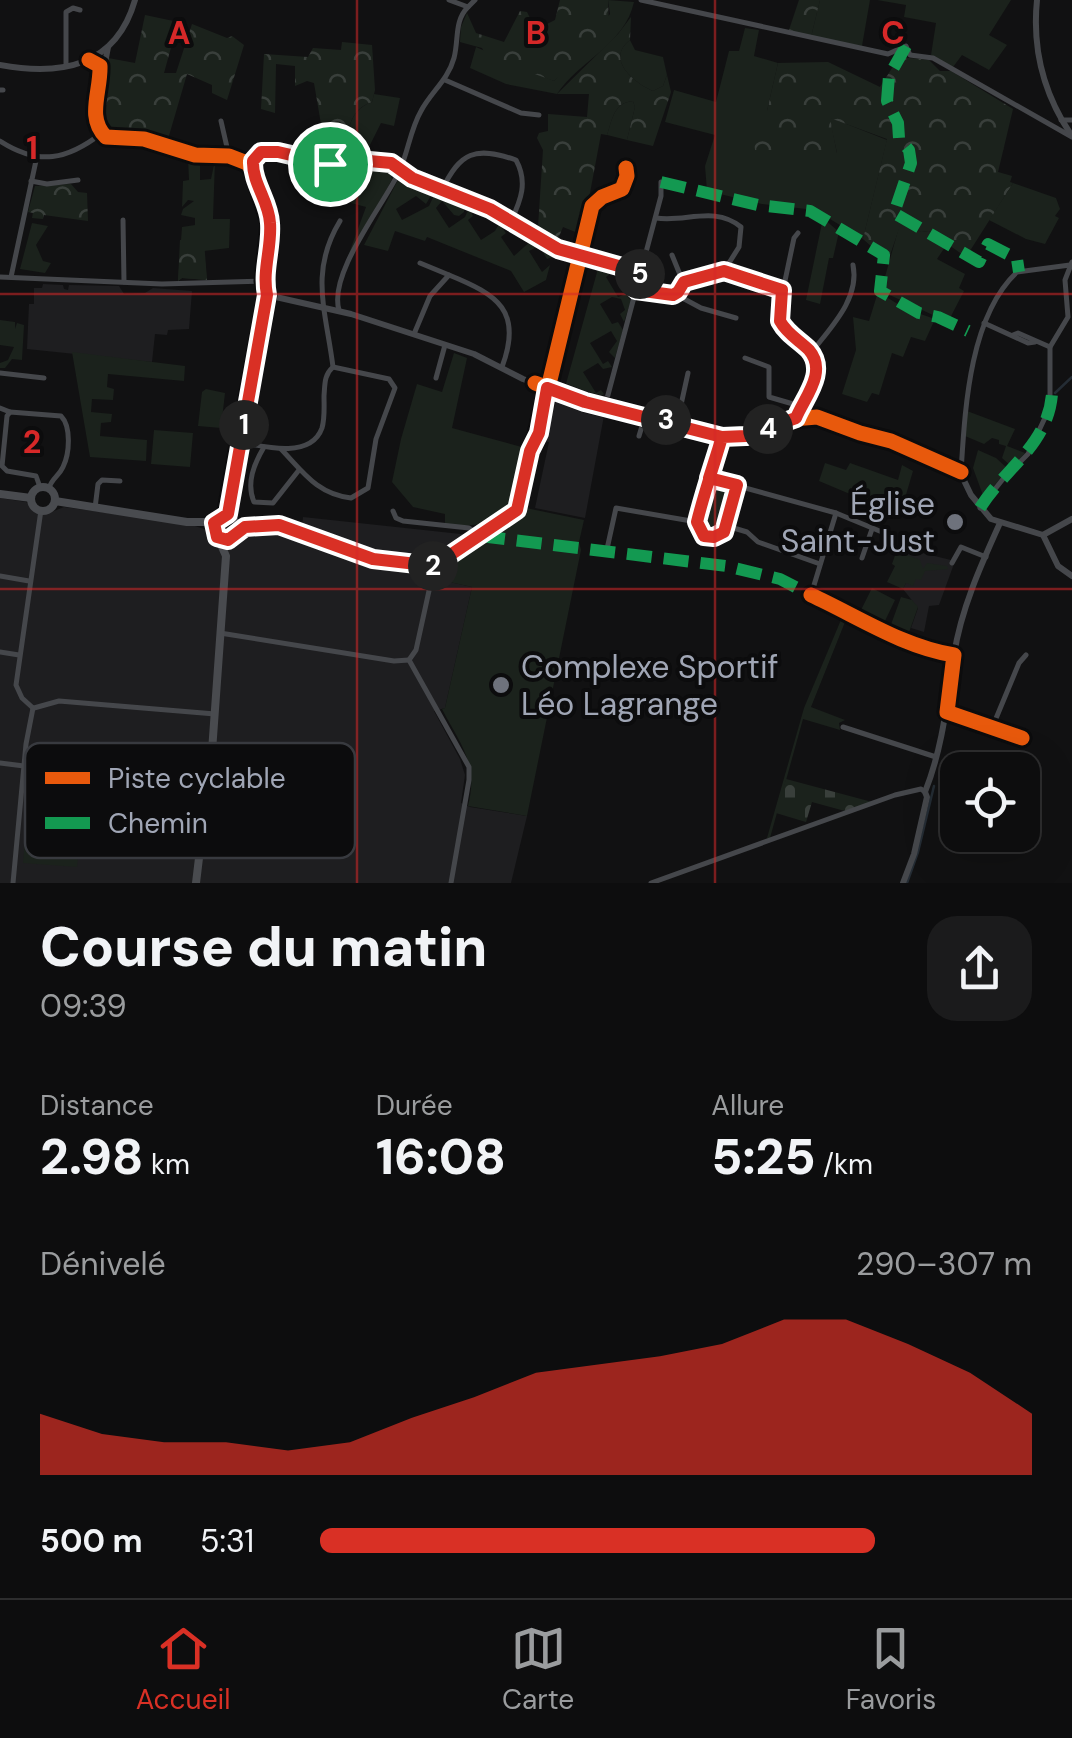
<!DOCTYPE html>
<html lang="fr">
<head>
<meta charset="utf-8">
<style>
  body { margin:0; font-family:"DM Sans",sans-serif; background:#1b1b1c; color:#f1f3f6; height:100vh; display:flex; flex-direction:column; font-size:38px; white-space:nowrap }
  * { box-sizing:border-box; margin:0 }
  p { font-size:32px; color:#9a9c9e }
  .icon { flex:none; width:55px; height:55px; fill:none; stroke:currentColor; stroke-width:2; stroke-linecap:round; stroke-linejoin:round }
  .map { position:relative; height:883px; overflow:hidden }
  .panel { display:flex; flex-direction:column; background:#0d0d0e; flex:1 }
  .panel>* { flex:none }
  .controls { position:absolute; left:940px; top:752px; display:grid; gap:20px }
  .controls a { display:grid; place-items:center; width:100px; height:100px; border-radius:20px; background:#0d0d0e; box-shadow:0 10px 40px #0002,0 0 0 2px #2d2d2e; font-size:50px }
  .pin { position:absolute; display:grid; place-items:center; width:85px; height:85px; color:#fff; margin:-42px; border:5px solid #fff; border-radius:50%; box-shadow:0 2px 10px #0007 }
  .km { position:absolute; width:50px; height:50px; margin:-25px; border-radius:50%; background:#222; color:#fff; font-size:28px; line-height:50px; text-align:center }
  .round { display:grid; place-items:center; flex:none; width:105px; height:105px; border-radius:30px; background:#1b1b1c }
  .summary { display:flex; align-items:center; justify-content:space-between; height:170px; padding:0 40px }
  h1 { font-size:55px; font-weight:800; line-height:75px }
  .metrics { display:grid; grid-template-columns:repeat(3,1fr); gap:15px; height:170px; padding:10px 40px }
  .metrics div { display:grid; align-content:center }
  .metrics b { font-size:50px; font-weight:800 }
  .metrics small { font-size:28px; font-weight:400 }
  .metrics p { font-size:28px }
  .chart { height:280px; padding:20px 40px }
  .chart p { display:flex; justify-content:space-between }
  .chart svg { width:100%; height:180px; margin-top:10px; fill:#d93025; opacity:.7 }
  ul { padding:0 40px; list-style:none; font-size:32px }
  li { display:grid; grid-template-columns:160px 120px 1fr; align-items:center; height:75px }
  li i { height:25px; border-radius:12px; background:#d93025 }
  .tab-bar { display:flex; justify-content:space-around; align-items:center; height:140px; border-top:2px solid #2d2d2e; background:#0d0d0e; font-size:28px; color:#9a9c9e }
  .tab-bar a { display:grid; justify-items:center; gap:5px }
  .tab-bar .active { color:#d93025 }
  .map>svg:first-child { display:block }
  .built { fill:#1e1e20 }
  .grass { fill:#1b221c }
  .forest { fill:url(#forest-crowns) }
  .cemetery { fill:url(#cemetery-stones) }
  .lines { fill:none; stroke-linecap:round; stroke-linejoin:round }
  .stream { stroke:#242c34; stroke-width:2.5 }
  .minor { stroke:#45474b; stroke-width:5 }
  .tertiary { stroke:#45474b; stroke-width:6 }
  .secondary { stroke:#494b4f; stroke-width:8 }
  .quiet { stroke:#139951; stroke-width:12; stroke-dasharray:25 12; stroke-linecap:butt }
  .cycleway-casing { stroke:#0c0c0d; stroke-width:21 }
  .cycleway { stroke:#e8590c; stroke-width:15 }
  .route-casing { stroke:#fff; stroke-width:20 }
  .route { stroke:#d93025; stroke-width:12 }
  .grid { fill:none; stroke:#d62828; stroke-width:2.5; stroke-opacity:0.55 }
  .poi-dot { fill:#6e727c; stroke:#0c0c0d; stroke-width:4 }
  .labels { text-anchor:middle; stroke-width:8; stroke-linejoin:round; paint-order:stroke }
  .poi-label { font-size:32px; fill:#a0a6b5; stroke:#0c0c0d; text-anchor:end }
  .key { fill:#0c0c0d; stroke:#383a3f; stroke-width:2.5 }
  .key-label { font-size:28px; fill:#a0a6b5 }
  .grid-label { font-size:32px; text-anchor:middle; font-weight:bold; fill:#d62828; stroke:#0c0c0d; stroke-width:8; stroke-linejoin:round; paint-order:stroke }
</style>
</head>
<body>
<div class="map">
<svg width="1072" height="883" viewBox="0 0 1072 883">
  <defs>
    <pattern id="forest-crowns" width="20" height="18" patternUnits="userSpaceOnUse" patternTransform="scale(2.5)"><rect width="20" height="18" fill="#1b221c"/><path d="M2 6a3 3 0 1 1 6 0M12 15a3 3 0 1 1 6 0" fill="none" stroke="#393f3b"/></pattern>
    <pattern id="cemetery-stones" width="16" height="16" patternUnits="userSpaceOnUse" patternTransform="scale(2.5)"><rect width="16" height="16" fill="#1b221c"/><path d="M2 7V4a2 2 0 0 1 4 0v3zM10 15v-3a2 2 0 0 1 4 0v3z" fill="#393f3b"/></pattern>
  </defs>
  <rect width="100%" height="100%" fill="#111112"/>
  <g class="built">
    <polygon points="43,284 63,285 64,289 68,290 69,285 119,286 124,294 145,293 153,288 192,291 189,329 168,330 167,335 155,334 152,362 27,349 29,304 34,304 34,288 42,288"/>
    <polygon points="553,396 585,408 605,410 585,518 535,508 549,442 540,441 549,398"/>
    <polygon points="0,498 26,502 44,515 64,507 189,524 210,531 225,543 248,531 277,530 352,559 376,564 378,557 350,549 302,528 303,517 470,535 475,548 437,579 472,587 445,708 434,711 460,759 465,775 461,803 470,807 527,816 511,883 0,883"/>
    <polygon points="898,547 955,561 939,605 929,606 924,632 911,628 918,608 903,589 916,562 896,551"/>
  </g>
  <g class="grass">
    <path d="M 608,0 L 634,2 C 625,44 579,61 557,94 L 506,84 L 470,68 L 476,47 L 554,81 L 610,14 Z"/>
    <polygon points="820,0 870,0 862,46 811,37"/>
    <polygon points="877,0 1011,0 989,35 1007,45 989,70 962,55 953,67 931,55 936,23 904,17 906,5"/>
    <polygon points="745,28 759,30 754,56 778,63 767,111 837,153 829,117 887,140 863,239 815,210 762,204 707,191 705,166 715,135 665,122 674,90 716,102 729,51 739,51"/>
    <path d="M 630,40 L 635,50 L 663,57 L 667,75 L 663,86 L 653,91 C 634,83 605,59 630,40 Z"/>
    <path d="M 374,94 L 400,98 L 394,126 L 381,123 L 369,147 L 369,158 L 332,162 L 334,150 C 354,139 343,112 372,102 Z"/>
    <path d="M 633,101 L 635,107 L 627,140 L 607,135 C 612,120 614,102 633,101 Z"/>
    <polygon points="188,158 200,159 200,180 211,179 215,160 213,219 230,219 229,248 204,251 207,280 182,278 178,281 182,227 195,225 195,218 181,215 183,209 194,201 188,200 182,207 183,181 189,180"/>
    <path d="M 367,166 L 388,167 L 392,179 C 374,216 352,248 337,286 L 366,207 L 336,199 L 343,167 Z"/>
    <polygon points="404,178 430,189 432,194 426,204 416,196 396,209 402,220 429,206 436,191 439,198 439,194 464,206 464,212 459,216 454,215 442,201 436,208 449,228 465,217 469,208 473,216 468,220 481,240 495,231 499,224 506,233 501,237 514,256 533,239 554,251 553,257 547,259 539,246 529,251 542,272 550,265 546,280 524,292 511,271 427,237 425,241 395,231 388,251 364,245 398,180"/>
    <polygon points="1013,183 1056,198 1060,209 1055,216 1059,218 1045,244 1026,239 989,220"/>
    <polygon points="823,218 839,232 833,258 829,258 820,304 806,300"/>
    <polygon points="901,220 921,232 929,231 947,244 937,259 965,274 959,288 964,291 948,322 881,291"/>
    <polygon points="32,223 48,226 36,245 43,261 51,263 45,273 20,269"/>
    <polygon points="599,265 631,273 636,279 630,295 627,288 631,284 624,274 620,276 615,270 606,277 618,297 626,294 631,301 624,322 620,314 625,310 621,299 612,297 600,304 612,324 618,322 623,330 615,358 609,352 617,341 611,331 590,343 603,364 608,361 612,367 603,369 598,363 583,372 596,393 601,390 604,394 596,402 564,391"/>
    <polygon points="878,292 906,309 935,319 925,341 911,337 903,357 892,353 879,395 872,393 867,402 842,394 856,350 853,317 869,321"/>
    <polygon points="0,320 15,322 15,329 17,323 24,325 22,360 12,359 5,368 0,368 0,363 8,360 14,347 0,345"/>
    <polygon points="72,352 185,366 184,381 108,374 107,387 114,389 113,400 92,399 91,412 112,414 111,422 101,423 100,436 147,440 146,461 90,457"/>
    <path d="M 454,353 L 467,358 L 452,428 L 529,449 L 516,504 C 497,527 472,527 445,524 L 445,514 L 413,507 L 392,482 L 401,439 L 417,384 L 442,392 Z"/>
    <polygon points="206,389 225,393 221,428 198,426 202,392"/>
    <polygon points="967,411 1015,429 1007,446 1025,453 1012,467 1002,458 1006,446 999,444 999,440 992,438 984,444 965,436"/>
    <polygon points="154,430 193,433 190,467 151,464"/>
    <polygon points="978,450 996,458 1008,469 984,498 973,468"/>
    <polygon points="825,463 846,470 850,463 898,480 902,465 913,471 905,498 906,504 913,506 910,515 876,505 819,481"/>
    <polygon points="715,481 714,485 727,489 731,486 733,492 721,532 710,536 702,532 699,521 711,482"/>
    <path d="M 526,508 L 584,520 L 579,542 L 581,550 L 527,816 L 468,806 C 479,764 460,744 442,709 L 445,708 L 472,587 L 436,579 L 451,563 L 524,515 Z"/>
    <polygon points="898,547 905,548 904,554 920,560 923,569 927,563 947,566 948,569 925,571 921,580 916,579 913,586 906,583 903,589 887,582 895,566 892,564"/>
    <polygon points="872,588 895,600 884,623 860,612"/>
    <polygon points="901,597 912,600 918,607 907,638 889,630"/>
    <polygon points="843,615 847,617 811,707 845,720 839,723 840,730 803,719 770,838 767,838 804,708"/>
    <polygon points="30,777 112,786 108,832 81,830 77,867 23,863"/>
  </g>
  <g class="forest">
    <polygon points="560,0 608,0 609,24 554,81 532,73 517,76 487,57 482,48 460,42 461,27 467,13 476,33 504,42 520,11 527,12 533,24 541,27 555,20"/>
    <polygon points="799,0 820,0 811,37 789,30"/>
    <polygon points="145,15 178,22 164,73 176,73 192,24 227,38 232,36 244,45 227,100 212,93 212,85 187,74 168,139 113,129 101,113 108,58 135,63"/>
    <path d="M 631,17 L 630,40 C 605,59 634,83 653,91 L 663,86 L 667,75 L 671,92 L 653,146 L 627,140 L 635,107 L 633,101 C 614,102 612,120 607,135 L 601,134 L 589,198 L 578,233 L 563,227 L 558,239 L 538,227 L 543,150 L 537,138 L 539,133 L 548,131 L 548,114 L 587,117 L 589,94 L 557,94 L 618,34 Z"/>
    <path d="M 342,42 L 372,45 L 375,90 L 372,102 C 342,112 354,141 334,150 L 334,142 L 318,140 L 321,124 L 314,83 L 307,81 L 295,86 L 295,66 L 276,64 L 275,113 L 261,109 L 264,54 L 308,57 L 313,48 L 341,50 Z"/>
    <polygon points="899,57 929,60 940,71 951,71 1013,109 998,172 1012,176 1010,182 1013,183 966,257 929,231 921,232 902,220 888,261 863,239 887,139 830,118 837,154 756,158 752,124 767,111 778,63 828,62 880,87"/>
    <polygon points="71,184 78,192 87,193 88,221 44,215 43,219 32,218 33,213 28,212 35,186"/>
    <polygon points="180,240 204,241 207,280 182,278 178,281"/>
  </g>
  <polygon class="cemetery" points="786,779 872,802 845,811 812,802 806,822 776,813"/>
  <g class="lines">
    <g class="stream">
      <polyline points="1055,393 1072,377"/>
      <polyline points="907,883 918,852 934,786"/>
    </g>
    <g class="minor">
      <polyline points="449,0 468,7 475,0"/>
      <polyline points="641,0 888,54 906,46 910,55 933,58 1072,137"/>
      <polyline points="66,65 66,12 73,8 80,10"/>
      <polyline points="445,80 521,113 539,115"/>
      <polyline points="0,90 3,90"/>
      <polyline points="1061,120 1072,120"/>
      <polyline points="221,121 229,156"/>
      <path d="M 0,141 C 39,166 67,160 102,133"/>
      <polyline points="238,158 278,151 330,164 391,163 412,178 490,209 558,249 641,272"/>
      <polyline points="31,181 47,184 78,180"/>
      <path d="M 442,190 C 460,152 475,146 516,160 C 528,182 521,200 511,221"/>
      <path d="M 656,218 C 685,223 714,205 741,227 L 739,247 L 724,271 L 683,282 L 675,294"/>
      <polyline points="123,220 124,282"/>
      <polyline points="798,233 794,238 778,314 784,328 811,353"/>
      <polyline points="672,255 683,282"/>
      <polyline points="420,263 449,275"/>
      <polyline points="724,271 731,276 781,290"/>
      <polyline points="0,277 162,284 264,281"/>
      <polyline points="11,277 37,156"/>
      <polyline points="636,291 675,294 701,308 736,318"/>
      <path d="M 339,310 C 328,273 384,205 400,170 C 408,151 411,128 421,111 C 431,92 448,80 454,58 C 459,39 454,21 468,7"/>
      <polyline points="984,323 1028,343 1035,342"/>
      <path d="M 414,334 L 430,296 L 449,275 C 498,295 523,311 502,367"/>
      <polyline points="1013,335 1018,333 1050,347"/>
      <polyline points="745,358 769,367 769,397 800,406"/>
      <polyline points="0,373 44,378"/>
      <polyline points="436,378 445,345"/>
      <polyline points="605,406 661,196 661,182"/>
      <polyline points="0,408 10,412"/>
      <path d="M 796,418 C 804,396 822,378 811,353 C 830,328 860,299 853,265"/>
      <polyline points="677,423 688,373"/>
      <polyline points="639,436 645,416"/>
      <polyline points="722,437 697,522 704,536 715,537 724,531 737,485"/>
      <path d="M 241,442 C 264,447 311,459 322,428 C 325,418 324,406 324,396 C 325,384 324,375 333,367 C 326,311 309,272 340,221"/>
      <path d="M 264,447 C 254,464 246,483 254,502 L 273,503 L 299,470"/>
      <path d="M 281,449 C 303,472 317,494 351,498 L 368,488 L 376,439 L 395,388 L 389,379 L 333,367"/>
      <path d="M 961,472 C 965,410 969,317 1017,272 L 1070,265"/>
      <path d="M 709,478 L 836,513 L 811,595 C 857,616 903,647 954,655"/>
      <path d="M 40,487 L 36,476 L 7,471 L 2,466 L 7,416 L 10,412 L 61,416 C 71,426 70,453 63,467 C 59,476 52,478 49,488"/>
      <polyline points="95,508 98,484 102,480 120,481"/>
      <polyline points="980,508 1003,479 1028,454 1050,407 1050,347 1068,317 1065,280 1072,262"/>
      <polyline points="393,511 396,518 403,521 469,528 480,536"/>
      <polyline points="836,513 882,532"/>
      <polyline points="235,522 279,525 373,559 434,566 517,510 530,451 539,433 547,383 592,206 602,197 622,189 627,176 626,168"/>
      <polyline points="727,526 747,532 758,542 820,564"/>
      <polyline points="236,533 250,526"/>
      <polyline points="607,549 616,508 697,522"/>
      <polyline points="862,558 872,529"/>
      <polyline points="952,563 961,547 986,557"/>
      <polyline points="434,568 416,650 409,660 469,767 469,780 451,883"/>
      <polyline points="0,576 29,581"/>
      <polyline points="220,633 394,661 409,660"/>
      <polyline points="0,652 19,655"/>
      <polyline points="33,708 22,698 16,685 41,510"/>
      <polyline points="34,708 59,701 215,714"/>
      <polyline points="947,712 1022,738"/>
      <polyline points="843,727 936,757"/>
      <polyline points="992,728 1019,663 1026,655"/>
      <polyline points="0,763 24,766"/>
      <polyline points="13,883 26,744 33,708"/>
      <polyline points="651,883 895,795 921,789 925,792"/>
    </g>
    <g class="tertiary">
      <path d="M 1037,0 C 1032,49 1044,95 1072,136"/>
      <path d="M 89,60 L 100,66 C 101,91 86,118 106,137 L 144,139 L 195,155 L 229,156 L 247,163 L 253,170 L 270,223 L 264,281 L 267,295 L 226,516"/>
      <path d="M 0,65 C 61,76 116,67 135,0"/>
      <polyline points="103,74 108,47"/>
      <polyline points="267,295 351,314 474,354 523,379 585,402 722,437 745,437 793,419 817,417 860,433 891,441 921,456 959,470 971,495 991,519 1043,535 1058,566 1072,576"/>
      <polyline points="233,502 234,520"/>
      <polyline points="1043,535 1072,519"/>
      <path d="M 903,883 L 914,854 L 927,797 L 925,792 C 943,747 947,701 954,655 C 961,609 981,565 1000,523"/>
    </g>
    <g class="secondary">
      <circle cx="43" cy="499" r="12"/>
      <polyline points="0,494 31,498"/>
      <polyline points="55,501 187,522 215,522"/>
      <circle cx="225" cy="528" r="12"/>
      <polyline points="201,834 210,779 226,556 218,538"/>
      <polyline points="196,883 202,833"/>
    </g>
    <g class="quiet">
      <polyline points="906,46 889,76 887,101 898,123 899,138 909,150 911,163 894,213 979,262 988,244 1017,259 1019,272"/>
      <polyline points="661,182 758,205 810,211 884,255 880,291 919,313 938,317 968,331"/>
      <path d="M 980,508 C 1004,469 1048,445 1052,394"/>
      <polyline points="480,536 726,566 780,579 811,595"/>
    </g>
    <defs>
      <g id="cycleway">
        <path d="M 89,60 L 100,66 C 101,91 86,118 106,137 L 144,139 L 195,155 L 229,156 L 247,163 L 253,170 L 270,223 L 264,281 L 267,295 L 226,516"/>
        <polyline points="535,383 585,402 722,437 745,437 793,419 817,417 860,433 891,441 961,472"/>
        <polyline points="535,442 592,206 602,197 622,189 627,176 626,168"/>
        <path d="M 811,595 C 857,616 903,647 954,655 L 947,712 L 1022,738"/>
      </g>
    </defs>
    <use href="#cycleway" class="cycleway-casing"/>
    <use href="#cycleway" class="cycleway"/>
  </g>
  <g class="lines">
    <defs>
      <path id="route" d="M 330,164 L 278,152 L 261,152 L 253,161 C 252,183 269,201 270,223 C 272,247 262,270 267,295 L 228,514 L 214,523 L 217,537 L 228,540 L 245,527 L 279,525 L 373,559 L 434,566 L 517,510 L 530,451 L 539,433 L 547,388 L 585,402 L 722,437 C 714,465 704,493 697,522 L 704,536 L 714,537 L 724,532 L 737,485 L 709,478 L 722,437 L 746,436 L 796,418 C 804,398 828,372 809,350 C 799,340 787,334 780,321 L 782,290 L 724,271 L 684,282 L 678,292 L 673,295 L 636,290 L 640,272 L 558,249 L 490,209 L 412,178 L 391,163 L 369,161 L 330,164"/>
    </defs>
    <use href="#route" class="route-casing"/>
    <use href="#route" class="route"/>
  </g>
  <path class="grid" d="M 357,0 L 357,883M 715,0 L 715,883M 0,294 L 1072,294M 0,589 L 1072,589"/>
  <g class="poi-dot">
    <circle cx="955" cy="522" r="10"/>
    <circle cx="501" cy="685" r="10"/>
  </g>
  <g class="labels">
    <g class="poi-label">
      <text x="935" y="515">Église<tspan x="935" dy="37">Saint-Just</tspan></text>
      <text x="521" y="678" text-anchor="start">Complexe Sportif<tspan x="521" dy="37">Léo Lagrange</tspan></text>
    </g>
  </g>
  <rect x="25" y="743" width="330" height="115" rx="15" class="key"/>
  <rect x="45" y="772" width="45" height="12" fill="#e8590c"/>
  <rect x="45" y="817" width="45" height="12" fill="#139951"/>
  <g class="key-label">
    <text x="108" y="788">Piste cyclable</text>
    <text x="108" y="833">Chemin</text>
  </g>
  <g class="grid-label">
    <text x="179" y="44">A</text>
    <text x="536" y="44">B</text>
    <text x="893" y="44">C</text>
    <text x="32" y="159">1</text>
    <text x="32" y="453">2</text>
  </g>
</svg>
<div class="controls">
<a><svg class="icon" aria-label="locate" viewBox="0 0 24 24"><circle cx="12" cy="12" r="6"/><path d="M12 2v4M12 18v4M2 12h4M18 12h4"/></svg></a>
</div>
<div class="pin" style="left:330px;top:164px;background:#1e9e55"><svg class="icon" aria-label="arrive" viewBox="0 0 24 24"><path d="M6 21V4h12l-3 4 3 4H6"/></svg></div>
<b class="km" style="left:244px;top:425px">1</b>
<b class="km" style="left:433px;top:566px">2</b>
<b class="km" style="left:666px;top:420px">3</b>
<b class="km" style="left:768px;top:429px">4</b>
<b class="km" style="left:640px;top:274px">5</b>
</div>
<section class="panel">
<div class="summary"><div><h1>Course du matin</h1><p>09:39</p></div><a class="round"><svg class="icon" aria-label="share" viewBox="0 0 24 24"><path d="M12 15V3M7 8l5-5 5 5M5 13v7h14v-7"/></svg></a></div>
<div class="metrics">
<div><p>Distance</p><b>2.98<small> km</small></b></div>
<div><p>Durée</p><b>16:08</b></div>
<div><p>Allure</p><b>5:25<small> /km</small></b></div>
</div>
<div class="chart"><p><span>Dénivelé</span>290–307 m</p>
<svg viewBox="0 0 160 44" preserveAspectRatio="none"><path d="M0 44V29L10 34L20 36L30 36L40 38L50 36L60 30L70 25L80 19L90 17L100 15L110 12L120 6L130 6L140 12L150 19L160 29V44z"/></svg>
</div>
<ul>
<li><b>500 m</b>5:31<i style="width:78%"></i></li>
</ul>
</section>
<nav class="tab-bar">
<a class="active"><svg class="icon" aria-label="home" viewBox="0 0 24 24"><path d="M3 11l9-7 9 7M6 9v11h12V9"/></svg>Accueil</a>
<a><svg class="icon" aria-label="map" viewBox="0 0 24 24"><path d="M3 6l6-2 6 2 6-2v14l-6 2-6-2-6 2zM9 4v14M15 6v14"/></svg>Carte</a>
<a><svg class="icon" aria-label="saved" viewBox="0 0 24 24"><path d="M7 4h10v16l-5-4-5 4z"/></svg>Favoris</a>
</nav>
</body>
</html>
